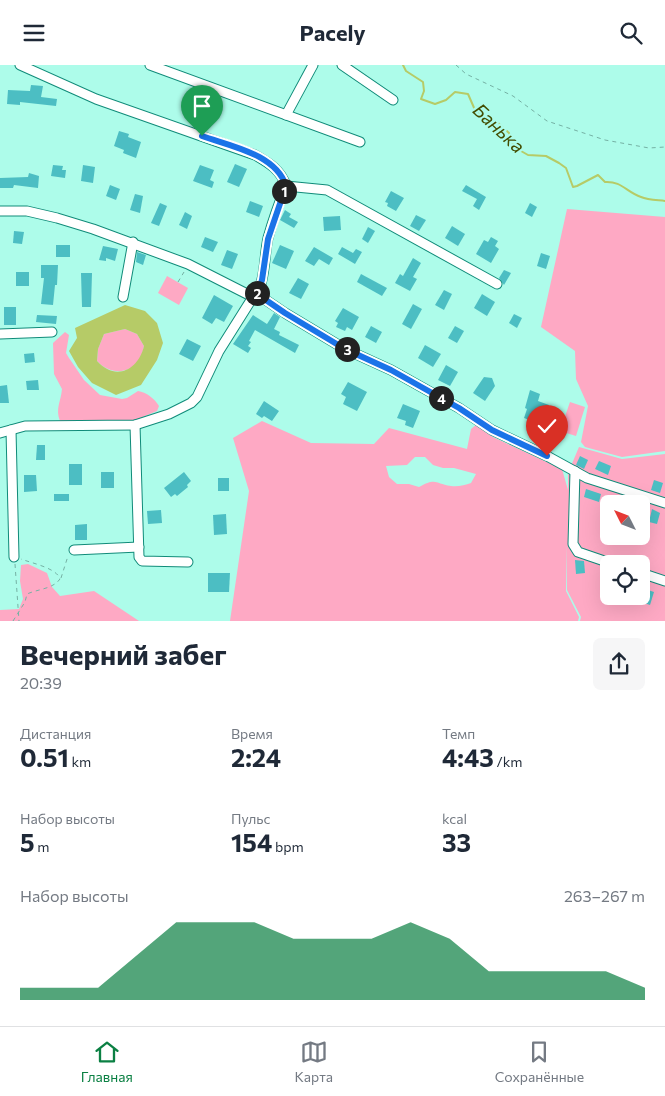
<!DOCTYPE html>
<html lang="ru">
<head>
<meta charset="utf-8">
<style>
  body { margin:0; font-family:Commissioner,sans-serif; background:#f6f6f7; color:#1f2937; height:100vh; display:flex; flex-direction:column; font-size:19px; white-space:nowrap }
  * { box-sizing:border-box; margin:0 }
  p { font-size:16px; color:#747a83 }
  .icon { flex:none; width:28px; height:28px; fill:none; stroke:currentColor; stroke-width:2; stroke-linecap:round; stroke-linejoin:round }
  .map { position:relative; height:556px; overflow:hidden }
  .panel { display:flex; flex-direction:column; background:#fff; flex:1 }
  .panel>* { flex:none }
  .needle { width:32px; rotate:312deg }
  .controls { position:absolute; left:600px; top:430px; display:grid; gap:10px }
  .controls a { display:grid; place-items:center; width:50px; height:50px; border-radius:8px; background:#fff; box-shadow:0 5px 20px #0002; font-size:25px }
  .pin { position:absolute; display:grid; place-items:center; width:42px; height:42px; color:#fff; margin:-51px -21px; border-radius:50% 50% 50% 0; rotate:-45deg; box-shadow:0 0 5px #0007 }
  .pin .icon { rotate:45deg }
  .km { position:absolute; width:25px; height:25px; margin:-12px; border-radius:50%; background:#222; color:#fff; font-size:14px; line-height:25px; text-align:center }
  .round { display:grid; place-items:center; flex:none; width:52px; height:52px; border-radius:8px; background:#f6f6f7 }
  .head { display:flex; align-items:center; justify-content:space-between; height:85px; padding:0 20px }
  h1 { font-size:28px; font-weight:700; line-height:38px }
  .figures { display:grid; grid-template-columns:repeat(3,1fr); gap:8px; height:85px; padding:5px 20px }
  .figures div { display:grid; align-content:center }
  .figures b { font-size:25px; font-weight:700 }
  .figures small { font-size:14px; font-weight:400 }
  .figures p { font-size:14px }
  .chart { height:140px; padding:10px 20px }
  .chart p { display:flex; justify-content:space-between }
  .chart svg { width:100%; height:90px; margin-top:5px; fill:#0b8043; opacity:.7 }
  header { display:flex; justify-content:space-between; align-items:center; height:65px; padding:0 20px; background:#fff; font-size:22px; font-weight:700 }
  .tab-bar { display:flex; justify-content:space-around; align-items:center; height:70px; border-top:1px solid #e0e1e3; background:#fff; font-size:14px; color:#747a83 }
  .tab-bar a { display:grid; justify-items:center; gap:2px }
  .tab-bar .current { color:#0b8043 }
  .map>svg:first-child { display:block }
  .green { fill:#fea9c4; fill-rule:evenodd }
  .water { fill:#b6cb67; fill-rule:evenodd }
  .lines { fill:none; stroke-linecap:round; stroke-linejoin:round }
  .stream { stroke:#b6cb67; stroke-width:2 }
  .building { fill:#4cbec3 }
  .minor-casing { stroke:#108b79; stroke-width:11 }
  .path { stroke:#75b1a4; stroke-width:1; stroke-dasharray:4 4; stroke-linecap:butt }
  .minor { stroke:#fff; stroke-width:9 }
  .route-casing { stroke:#fff; stroke-width:10 }
  .route { stroke:#1a73e8; stroke-width:6 }
  .labels { text-anchor:middle; stroke-width:4.5; stroke-linejoin:round; paint-order:stroke }
  .water-label { font-size:19px; font-style:italic; fill:#424d00; stroke:#adfcea }
</style>
</head>
<body>
<header><svg class="icon" aria-label="menu" viewBox="0 0 24 24"><path d="M4 6h16M4 12h16M4 18h16"/></svg>Pacely<svg class="icon" aria-label="search" viewBox="0 0 24 24"><circle cx="10" cy="10" r="6"/><path d="M15 15l6 6"/></svg></header>
<div class="map">
<svg width="665" height="556" viewBox="0 0 665 556">
  <rect width="100%" height="100%" fill="#adfcea"/>
  <g class="green">
    <polygon points="567,144 665,152 665,386 622,392 585,382 581,377 588,341 576,314 575,286 541,262"/>
    <polygon points="167,211 188,223 179,240 158,228"/>
    <path d="M 125,264 L 137,269 L 144,281 C 143,285 142,290 141,293 C 130,310 110,310 97,296 L 98,284 L 104,269 Z"/>
    <path d="M 65,267 L 69,270 L 66,288 L 69,293 L 84,315 L 100,330 L 122,334 L 127,333 L 138,326 C 146,327 155,334 159,341 L 157,346 L 133,356 L 60,356 C 55,344 61,336 62,324 L 54,309 L 53,278 Z"/>
    <polygon points="570,337 585,342 576,371 560,366"/>
    <path d="M 262,356 L 311,378 L 374,379 L 389,363 L 467,384 L 471,364 L 477,359 L 493,372 L 562,404 L 568,425 L 568,408 L 579,382 L 622,394 L 665,389 L 665,556 L 580,556 L 581,552 L 567,525 L 567,480 L 566,526 L 579,552 L 578,556 L 230,556 L 249,426 L 233,373 ZM 415,392 L 425,392 L 433,400 L 443,403 L 454,403 L 476,409 L 471,418 C 465,420 458,422 451,421 C 435,419 437,412 419,422 L 409,419 L 397,419 L 389,412 L 386,401 L 407,400 ZM 609,439 L 641,439 L 641,471 L 609,471 ZM 609,499 L 641,499 L 641,531 L 609,531 Z"/>
    <polygon points="28,499 47,508 52,522 60,531 94,526 139,556 0,556 0,545 19,544 23,534 20,516 21,500"/>
  </g>
  <path class="water" d="M 125,240 L 145,246 L 157,258 L 163,278 L 157,295 L 141,320 L 116,330 L 92,318 L 78,302 L 69,286 L 77,273 L 75,263 ZM 125,264 L 137,269 L 144,281 C 138,306 115,316 97,296 L 98,284 L 104,269 Z"/>
  <g class="lines">
    <path class="stream" d="M 403,0 L 406,6 L 423,17 L 424,26 L 421,34 L 435,39 L 446,35 L 455,27 L 468,29 L 475,45 L 484,53 L 497,57 L 509,68 L 514,82 L 528,90 L 546,91 L 559,98 L 566,103 L 573,122 L 577,121 L 598,110 L 605,117 C 622,116 626,127 641,132 C 648,135 657,135 665,136"/>
  </g>
  <g class="building">
    <polygon points="31,20 43,21 41,32 57,34 56,41 20,37 20,40 7,39 8,25 30,26"/>
    <polygon points="119,66 129,69 128,72 141,77 136,93 123,88 124,85 114,81"/>
    <polygon points="235,99 247,104 239,122 227,117"/>
    <polygon points="53,100 63,101 62,105 66,105 65,113 51,111"/>
    <polygon points="83,100 95,102 93,118 81,116"/>
    <polygon points="200,100 214,105 210,115 214,117 212,123 193,116"/>
    <polygon points="29,108 39,111 38,123 14,120 13,123 0,123 0,113 28,112"/>
    <polygon points="110,120 120,124 116,135 106,131"/>
    <polygon points="466,120 486,132 479,145 473,141 477,134 462,126"/>
    <polygon points="391,126 404,133 396,146 387,141 388,138 385,137"/>
    <polygon points="135,129 143,131 140,148 130,145"/>
    <polygon points="250,136 263,141 259,152 246,147"/>
    <polygon points="160,138 167,141 159,161 151,158"/>
    <polygon points="530,138 537,142 532,152 525,148"/>
    <polygon points="285,145 291,149 289,152 298,157 294,163 280,155"/>
    <polygon points="185,147 192,151 187,164 179,160"/>
    <polygon points="416,150 426,155 419,166 410,161"/>
    <polygon points="340,151 341,165 324,166 323,152"/>
    <polygon points="452,161 465,169 458,181 445,173"/>
    <polygon points="368,162 375,166 368,178 362,174"/>
    <polygon points="14,166 24,167 22,179 13,178"/>
    <polygon points="205,172 218,177 213,187 201,182"/>
    <polygon points="491,172 498,176 495,181 499,184 491,198 476,189 484,175 488,177"/>
    <rect x="56" y="180" width="14" height="12"/>
    <polygon points="280,180 294,186 286,204 272,198"/>
    <polygon points="103,181 118,184 115,196 106,193 106,196 99,195"/>
    <polygon points="314,182 333,193 329,200 319,194 314,201 305,196"/>
    <polygon points="342,182 353,188 356,184 362,187 355,199 338,189"/>
    <polygon points="227,185 238,189 232,204 221,200"/>
    <polygon points="137,187 146,190 143,200 136,197"/>
    <polygon points="541,188 550,191 546,204 537,201"/>
    <polygon points="413,193 421,198 413,212 417,214 410,226 395,218 400,209 403,211"/>
    <polygon points="41,200 58,200 57,220 55,220 53,240 41,239 44,213 41,213"/>
    <polygon points="504,205 511,208 504,220 499,213"/>
    <rect x="16" y="207" width="13" height="14"/>
    <polygon points="81,208 92,208 91,242 82,242"/>
    <polygon points="361,209 387,223 382,231 357,217"/>
    <polygon points="298,213 309,219 301,234 289,228"/>
    <polygon points="444,225 452,229 444,245 435,240"/>
    <polygon points="482,229 495,237 487,251 474,243"/>
    <polygon points="214,230 233,241 224,257 216,253 212,259 202,253"/>
    <polygon points="413,239 422,244 411,264 402,259"/>
    <rect x="4" y="242" width="12" height="18"/>
    <polygon points="343,243 359,252 352,265 347,262 345,266 336,262 338,258 335,256"/>
    <polygon points="274,248 280,252 274,264 280,267 279,270 299,280 295,288 255,265 249,276 251,277 248,281 251,283 248,288 233,279 253,250 267,259"/>
    <polygon points="514,249 522,253 517,263 509,258"/>
    <polygon points="37,250 57,251 56,259 36,257"/>
    <polygon points="371,261 382,267 376,278 365,272"/>
    <polygon points="455,261 464,266 457,278 448,273"/>
    <polygon points="187,274 201,281 193,296 179,289"/>
    <polygon points="425,280 441,289 433,302 418,293"/>
    <polygon points="34,288 35,297 25,298 24,289"/>
    <polygon points="446,300 458,307 450,321 438,315"/>
    <polygon points="484,312 492,313 495,321 485,336 473,328"/>
    <polygon points="38,315 39,325 27,325 26,316"/>
    <polygon points="348,317 367,327 357,346 343,339 346,332 341,329"/>
    <polygon points="7,320 9,338 0,338 0,321"/>
    <polygon points="530,325 540,329 538,336 549,340 543,360 524,353 527,344 525,343"/>
    <polygon points="264,336 279,346 272,356 264,351 262,353 256,349"/>
    <polygon points="403,339 420,346 413,363 405,360 406,356 397,353"/>
    <polygon points="37,380 45,380 45,395 36,395"/>
    <polygon points="580,391 588,395 584,404 576,400"/>
    <polygon points="599,396 611,401 608,410 595,404"/>
    <rect x="69" y="399" width="13" height="21"/>
    <rect x="101" y="407" width="13" height="16"/>
    <polygon points="184,407 191,416 187,420 188,422 177,431 175,429 171,432 164,423"/>
    <polygon points="24,410 36,410 37,426 24,427"/>
    <rect x="218" y="413" width="11" height="13"/>
    <polygon points="654,415 663,418 660,428 651,425"/>
    <polygon points="586,424 601,429 599,437 584,432"/>
    <rect x="54" y="429" width="15" height="7"/>
    <polygon points="652,444 660,448 657,459 649,457"/>
    <polygon points="161,445 162,458 148,459 147,446"/>
    <polygon points="226,449 227,469 214,470 213,450"/>
    <polygon points="87,459 87,475 75,475 75,460"/>
    <polygon points="575,495 584,496 585,508 576,509"/>
    <polygon points="208,508 230,508 229,527 208,527"/>
    <polygon points="645,524 654,527 650,540 641,537"/>
  </g>
  <g class="lines">
    <defs>
      <g id="minor">
        <path d="M 20,0 L 96,34 L 255,90 C 269,98 281,105 286,121"/>
        <polyline points="150,0 360,77"/>
        <polyline points="342,0 393,35"/>
        <polyline points="286,50 313,0"/>
        <polyline points="286,121 327,125 497,219"/>
        <polyline points="0,146 27,146 57,153 93,164 188,199 253,232"/>
        <polyline points="257,229 285,248 345,284 391,305 459,343 492,365 547,391 587,413 665,438"/>
        <polyline points="123,232 133,177"/>
        <polyline points="0,269 52,267"/>
        <polyline points="135,360 139,492 142,496 188,497"/>
        <polyline points="11,365 14,492"/>
        <path d="M 0,368 L 25,361 L 135,360 L 169,349 L 191,338 L 197,332 L 219,286 L 253,232 C 266,221 264,189 268,173 C 273,155 279,138 286,121"/>
        <polyline points="575,406 573,479 578,487 613,499"/>
        <polyline points="74,485 139,482"/>
        <polyline points="641,508 665,516"/>
      </g>
    </defs>
    <use href="#minor" class="minor-casing"/>
    <g class="path">
      <polyline points="456,0 466,9 513,31 547,56 605,75 649,83 665,82"/>
      <polyline points="178,217 184,207"/>
      <polyline points="15,499 19,556"/>
      <polyline points="61,513 68,491"/>
      <path d="M 13,556 L 25,537 L 27,529 C 38,524 53,524 60,514 C 57,503 31,498 21,494"/>
    </g>
    <use href="#minor" class="minor"/>
  </g>
  <g class="lines">
    <defs>
      <path id="route" d="M 202,71 C 230,81 276,89 286,121 L 268,174 L 262,215 L 257,229 L 285,248 L 345,284 L 391,305 L 459,343 L 492,365 L 547,391"/>
    </defs>
    <use href="#route" class="route-casing"/>
    <use href="#route" class="route"/>
  </g>
  <g class="labels">
    <g class="water-label">
      <text transform="translate(499 63) rotate(43)" y="7">Банька</text>
    </g>
  </g>
</svg>
<div class="controls">
<a><svg class="needle" viewBox="-14 -14 28 28"><path d="M0-13l5 13h-10z" fill="#e53935"/><path d="M0 13l5-13h-10z" fill="#747a83"/></svg></a>
<a><svg class="icon" aria-label="locate" viewBox="0 0 24 24"><circle cx="12" cy="12" r="6"/><path d="M12 2v4M12 18v4M2 12h4M18 12h4"/></svg></a>
</div>
<div class="pin" style="left:202px;top:71px;background:#1e9e55"><svg class="icon" aria-label="arrive" viewBox="0 0 24 24"><path d="M6 21V4h12l-3 4 3 4H6"/></svg></div>
<div class="pin" style="left:547px;top:391px;background:#d93025"><svg class="icon" aria-label="check" viewBox="0 0 24 24"><path d="M5 12l5 5 9-10"/></svg></div>
<b class="km" style="left:284px;top:126px">1</b>
<b class="km" style="left:257px;top:228px">2</b>
<b class="km" style="left:347px;top:284px">3</b>
<b class="km" style="left:441px;top:333px">4</b>
</div>
<section class="panel">
<div class="head"><div><h1>Вечерний забег</h1><p>20:39</p></div><a class="round"><svg class="icon" aria-label="share" viewBox="0 0 24 24"><path d="M12 15V3M7 8l5-5 5 5M5 13v7h14v-7"/></svg></a></div>
<div class="figures">
<div><p>Дистанция</p><b>0.51<small> km</small></b></div>
<div><p>Время</p><b>2:24</b></div>
<div><p>Темп</p><b>4:43<small> /km</small></b></div>
</div>
<div class="figures">
<div><p>Набор высоты</p><b>5<small> m</small></b></div>
<div><p>Пульс</p><b>154<small> bpm</small></b></div>
<div><p>kcal</p><b>33</b></div>
</div>
<div class="chart"><p><span>Набор высоты</span>263–267 m</p>
<svg viewBox="0 0 160 44" preserveAspectRatio="none"><path d="M0 44V38L10 38L20 38L30 22L40 6L50 6L60 6L70 14L80 14L90 14L100 6L110 14L120 30L130 30L140 30L150 30L160 38V44z"/></svg>
</div>
</section>
<nav class="tab-bar">
<a class="current"><svg class="icon" aria-label="home" viewBox="0 0 24 24"><path d="M3 11l9-7 9 7M6 9v11h12V9"/></svg>Главная</a>
<a><svg class="icon" aria-label="map" viewBox="0 0 24 24"><path d="M3 6l6-2 6 2 6-2v14l-6 2-6-2-6 2zM9 4v14M15 6v14"/></svg>Карта</a>
<a><svg class="icon" aria-label="saved" viewBox="0 0 24 24"><path d="M7 4h10v16l-5-4-5 4z"/></svg>Сохранённые</a>
</nav>
</body>
</html>
